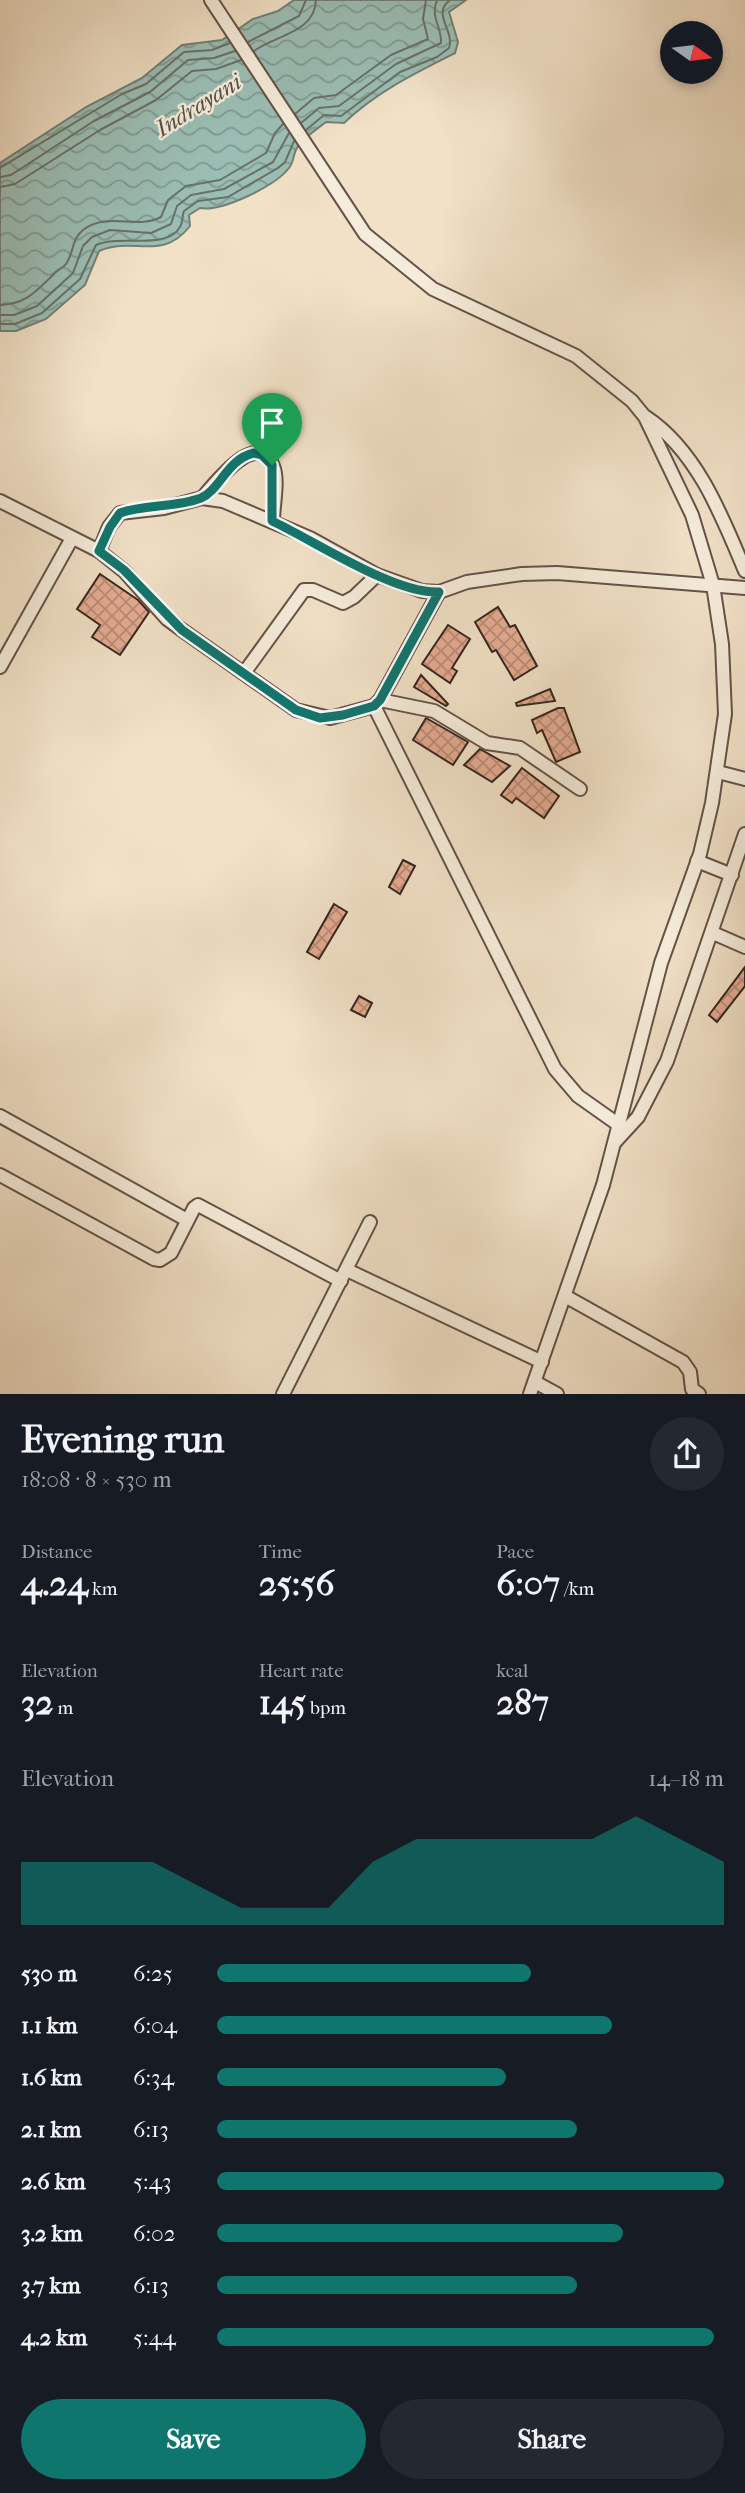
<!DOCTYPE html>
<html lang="en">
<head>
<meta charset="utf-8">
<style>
  body { margin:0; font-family:"IM FELL French Canon",serif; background:#242831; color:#f1f3f6; height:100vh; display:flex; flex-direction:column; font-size:26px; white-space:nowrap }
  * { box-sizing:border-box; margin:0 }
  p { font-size:23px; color:#9ea1a6 }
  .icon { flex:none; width:38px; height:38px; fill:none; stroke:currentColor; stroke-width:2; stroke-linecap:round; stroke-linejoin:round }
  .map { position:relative; height:1394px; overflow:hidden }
  .sheet { display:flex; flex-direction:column; background:#171b24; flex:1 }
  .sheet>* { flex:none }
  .needle { width:46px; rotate:104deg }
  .controls { position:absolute; left:660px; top:21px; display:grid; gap:14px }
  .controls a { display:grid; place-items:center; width:63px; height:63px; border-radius:50%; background:#171b24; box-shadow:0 4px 10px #0003; font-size:35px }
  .pin { position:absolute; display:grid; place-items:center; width:60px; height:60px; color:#fff; margin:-72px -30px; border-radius:50% 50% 50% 0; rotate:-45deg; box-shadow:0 0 7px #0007 }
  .pin .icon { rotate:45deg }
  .round { display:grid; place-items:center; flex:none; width:74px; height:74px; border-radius:37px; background:#242831 }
  .summary { display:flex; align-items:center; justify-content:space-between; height:119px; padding:0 21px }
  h1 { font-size:38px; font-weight:700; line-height:52px }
  .stats { display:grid; grid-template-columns:repeat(3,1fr); gap:10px; height:119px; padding:7px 21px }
  .stats div { display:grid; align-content:center }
  .stats b { font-size:35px; font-weight:700 }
  .stats small { font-size:19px; font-weight:400 }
  .stats p { font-size:19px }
  .chart { height:196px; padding:14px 21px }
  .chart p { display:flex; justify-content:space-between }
  .chart svg { width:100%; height:126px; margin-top:7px; fill:#0f766e; opacity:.7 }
  .cta { display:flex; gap:14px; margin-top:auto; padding:14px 21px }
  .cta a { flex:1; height:80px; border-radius:42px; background:#0f766e; color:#fff; font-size:28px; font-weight:700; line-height:80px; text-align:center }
  .cta a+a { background:#242831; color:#f1f3f6 }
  ul { padding:0 21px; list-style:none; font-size:23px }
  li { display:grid; grid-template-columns:112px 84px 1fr; align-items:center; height:52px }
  li i { height:18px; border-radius:9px; background:#0f766e }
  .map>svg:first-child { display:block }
  .water { fill:url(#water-waves); stroke:#728078; stroke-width:2 }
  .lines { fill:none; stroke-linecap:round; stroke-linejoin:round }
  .shore { stroke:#687168; stroke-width:2 }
  .building { fill:url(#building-cross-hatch); stroke:#35241d; stroke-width:2 }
  .minor-casing { stroke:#645348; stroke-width:16 }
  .minor { stroke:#f6ecdb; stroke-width:12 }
  .route-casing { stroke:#fff; stroke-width:14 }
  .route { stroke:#0f766e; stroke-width:9 }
  .labels { text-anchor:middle; stroke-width:5; stroke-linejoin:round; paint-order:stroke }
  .water-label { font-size:23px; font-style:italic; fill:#54524a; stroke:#f6ecdb }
</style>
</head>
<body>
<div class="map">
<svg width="745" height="1394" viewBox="0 0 745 1394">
  <defs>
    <pattern id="water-waves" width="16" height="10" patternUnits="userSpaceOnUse" patternTransform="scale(1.75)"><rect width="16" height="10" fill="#9bbeb4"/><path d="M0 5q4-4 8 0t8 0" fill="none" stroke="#7f9a92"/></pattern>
    <pattern id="building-cross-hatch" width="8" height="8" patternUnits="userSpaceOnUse" patternTransform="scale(1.75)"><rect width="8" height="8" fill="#e5ab91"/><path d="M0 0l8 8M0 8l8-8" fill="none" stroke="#ba8b76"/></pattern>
  </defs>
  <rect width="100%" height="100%" fill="#f1e1c7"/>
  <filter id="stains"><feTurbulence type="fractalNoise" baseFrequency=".00286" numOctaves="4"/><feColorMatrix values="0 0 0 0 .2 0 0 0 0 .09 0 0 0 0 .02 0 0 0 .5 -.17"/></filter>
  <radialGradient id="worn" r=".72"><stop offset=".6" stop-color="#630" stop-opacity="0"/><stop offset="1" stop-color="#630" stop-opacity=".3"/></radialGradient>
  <path class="water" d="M 294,0 L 466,0 L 449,12 L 458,42 L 455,53 C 417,72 376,92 344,123 L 326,122 C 317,129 303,138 297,148 C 293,154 294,162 289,168 C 275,186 222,212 200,208 L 189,215 L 190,226 C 162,262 134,236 99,251 L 85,285 L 46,319 L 16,331 L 0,331 L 0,163 L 86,107 L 142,78 L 182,45 L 222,40 L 253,19 L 278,11 Z"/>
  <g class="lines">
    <g class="shore">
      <polyline points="248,42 299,16 306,0"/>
      <path d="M 254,51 C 275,35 315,33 316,0"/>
      <polyline points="295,114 314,98 336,95 391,55 428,39 423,19 426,0"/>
      <path d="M 301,123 L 319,108 L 339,106 L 396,64 L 441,43 C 442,27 430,18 437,0"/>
      <path d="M 306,130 L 324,115 L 341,116 L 400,72 L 437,57 L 449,48 C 455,30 431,14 450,0"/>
      <polyline points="0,168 122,94 146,84 184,52 212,50 230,43"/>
      <polyline points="0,177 11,175 94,121 150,92 188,60 214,58 235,51"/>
      <polyline points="0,187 15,184 100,130 156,100 192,71 216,69 241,60"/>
      <path d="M 0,305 C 27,304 36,291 54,274 C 57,270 63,268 66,264 C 74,253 71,240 83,230 C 108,211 137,230 161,217 L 168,200 L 186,186 L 220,180 L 266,153 L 275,133 L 283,124"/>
      <polyline points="0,315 14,315 37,306 73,273 83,246 92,237 110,230 151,233 171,224 177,206 191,195 224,189 273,162 289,133"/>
      <path d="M 0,324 L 15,324 L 42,313 L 80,279 L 96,245 C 120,234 166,251 180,227 C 183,222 182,216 184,211 L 198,201 L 228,197 L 278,168 L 285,162 L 294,141"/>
    </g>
  </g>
  <g class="building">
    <polygon points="100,574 138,600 149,612 120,655 92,637 100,625 77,609"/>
    <polygon points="498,607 510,627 515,625 537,666 514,680 496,650 492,652 475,622"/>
    <polygon points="448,625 470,639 452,668 457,671 450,683 422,664"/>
    <polygon points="421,675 448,704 446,706 414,687"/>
    <polygon points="550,689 555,701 517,706 516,703"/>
    <polygon points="558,708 564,708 580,752 556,762 542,730 537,733 532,720"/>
    <polygon points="426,718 468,742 453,765 413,740"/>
    <polygon points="480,749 510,766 492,782 464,765"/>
    <polygon points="522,768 559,796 544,818 516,798 512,803 501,795"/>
    <polygon points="403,860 415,866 400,894 389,887"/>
    <polygon points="334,904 347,912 319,959 307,952"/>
    <polygon points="745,967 745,986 717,1022 709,1015"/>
    <polygon points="359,996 372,1003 365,1017 351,1010"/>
  </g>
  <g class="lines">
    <defs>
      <g id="minor">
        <polyline points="211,0 365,234 433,289 576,356 632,401 645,417 692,515 713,585 722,644 725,714 712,803 700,854 661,963 603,1185 530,1394"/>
        <path d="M 646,417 C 697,451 722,516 745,571"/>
        <path d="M 202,498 C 215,484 256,428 273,466 C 279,480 273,505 273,521"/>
        <polyline points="0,501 99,551 124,571 167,619 182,630 296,710 330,718 374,706 380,700 439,592"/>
        <polyline points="99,551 109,527 120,513 164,508 202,498 223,501 310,538 377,575 422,591 439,592 467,582 522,574 557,573 745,588"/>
        <polyline points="0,667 71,540"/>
        <polyline points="244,673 304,590 313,590 343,603 354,597 377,575"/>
        <polyline points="380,700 434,711 487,743 520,748 580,789"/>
        <polyline points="374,706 555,1069 578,1096 619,1125"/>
        <polyline points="718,772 745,779"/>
        <polyline points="697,861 732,875"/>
        <polyline points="713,933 745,947"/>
        <polyline points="0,1116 187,1220"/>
        <polyline points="615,1142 638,1117 667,1061 745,834"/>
        <polyline points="0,1175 154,1259 160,1260 171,1253 194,1208 198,1205 341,1281"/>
        <polyline points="347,1270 542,1362"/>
        <polyline points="565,1296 683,1362 690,1372 692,1389 699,1394"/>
        <polyline points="535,1382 557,1394"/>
        <polyline points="283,1394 370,1222"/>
      </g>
    </defs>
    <use href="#minor" class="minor-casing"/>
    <use href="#minor" class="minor"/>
  </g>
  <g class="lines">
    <defs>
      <path id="route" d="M 254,453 L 262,455 L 272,465 L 272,521 C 315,541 394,594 439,592 L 380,700 L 374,706 L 343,715 L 320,718 L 296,710 L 182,630 L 124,570 L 99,551 L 110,527 L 120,513 C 145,504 175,508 201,498 C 220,490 227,459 254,453 Z"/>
    </defs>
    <use href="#route" class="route-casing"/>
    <use href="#route" class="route"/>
  </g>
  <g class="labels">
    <g class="water-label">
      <text transform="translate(198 105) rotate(-32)" y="8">Indrayani</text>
    </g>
  </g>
  <rect width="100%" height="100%" filter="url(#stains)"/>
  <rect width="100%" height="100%" fill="url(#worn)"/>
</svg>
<div class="controls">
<a><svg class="needle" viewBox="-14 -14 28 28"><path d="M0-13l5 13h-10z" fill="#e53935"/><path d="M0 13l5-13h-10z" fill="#9ea1a6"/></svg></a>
</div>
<div class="pin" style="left:272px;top:465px;background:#1e9e55"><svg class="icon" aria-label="arrive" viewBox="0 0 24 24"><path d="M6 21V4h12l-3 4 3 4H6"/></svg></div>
</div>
<section class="sheet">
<div class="summary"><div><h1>Evening run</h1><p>18:08 · 8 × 530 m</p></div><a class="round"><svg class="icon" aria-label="share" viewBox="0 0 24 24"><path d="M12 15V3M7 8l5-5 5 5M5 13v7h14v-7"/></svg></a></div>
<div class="stats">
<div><p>Distance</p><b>4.24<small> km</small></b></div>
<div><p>Time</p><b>25:56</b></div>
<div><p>Pace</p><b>6:07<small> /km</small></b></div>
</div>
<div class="stats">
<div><p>Elevation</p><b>32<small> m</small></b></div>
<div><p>Heart rate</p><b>145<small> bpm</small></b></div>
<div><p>kcal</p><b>287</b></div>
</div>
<div class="chart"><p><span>Elevation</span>14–18 m</p>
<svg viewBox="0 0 160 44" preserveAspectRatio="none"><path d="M0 44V22L10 22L20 22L30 22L40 30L50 38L60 38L70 38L80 22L90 14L100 14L110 14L120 14L130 14L140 6L150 14L160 22V44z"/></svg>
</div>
<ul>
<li><b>530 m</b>6:25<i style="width:62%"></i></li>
<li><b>1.1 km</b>6:04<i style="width:78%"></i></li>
<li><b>1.6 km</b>6:34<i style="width:57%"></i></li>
<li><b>2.1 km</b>6:13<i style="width:71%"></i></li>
<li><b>2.6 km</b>5:43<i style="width:100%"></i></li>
<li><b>3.2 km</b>6:02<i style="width:80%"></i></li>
<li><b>3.7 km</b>6:13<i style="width:71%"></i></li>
<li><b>4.2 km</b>5:44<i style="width:98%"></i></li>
</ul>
<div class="cta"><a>Save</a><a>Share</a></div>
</section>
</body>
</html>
